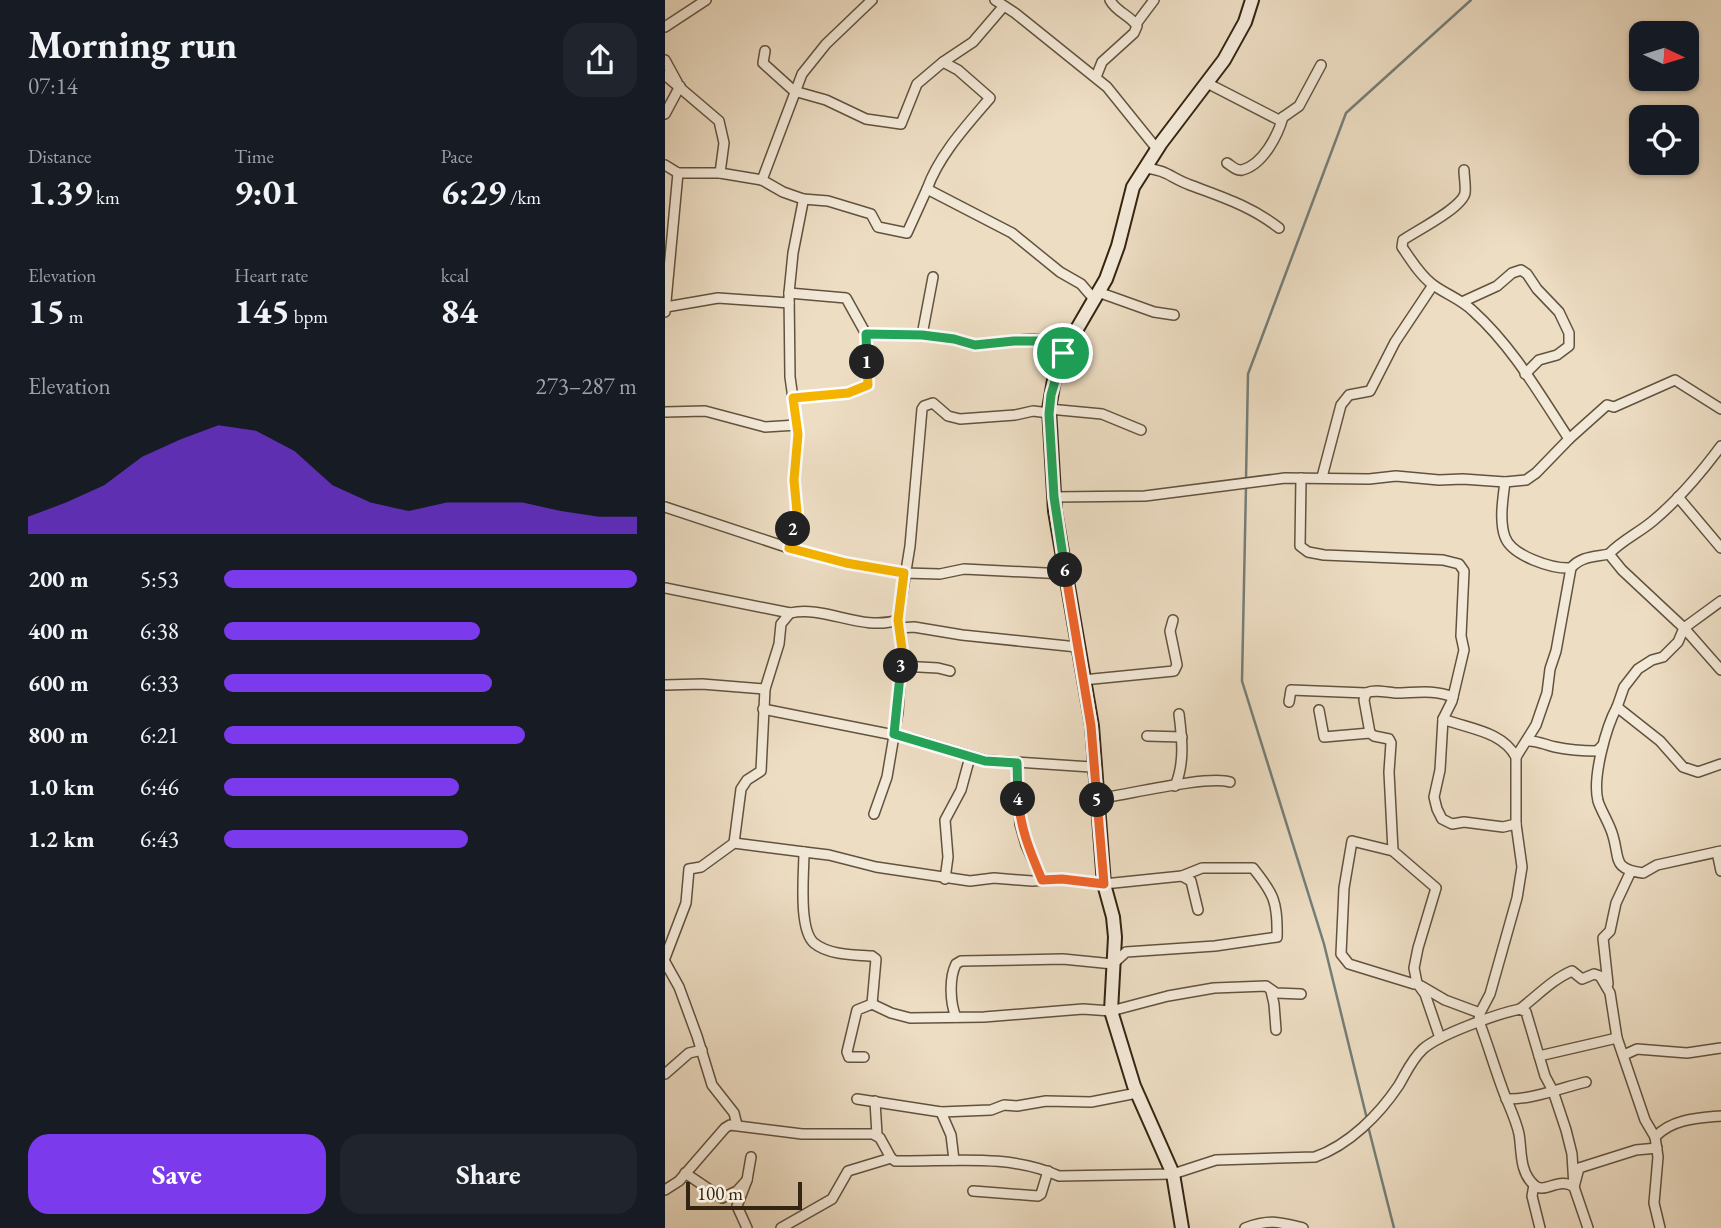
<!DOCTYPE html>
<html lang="en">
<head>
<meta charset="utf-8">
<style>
  body { margin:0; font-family:"EB Garamond",serif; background:#20242c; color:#f1f3f6; height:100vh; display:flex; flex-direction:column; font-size:26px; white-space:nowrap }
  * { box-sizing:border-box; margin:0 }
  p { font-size:23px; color:#9ea1a6 }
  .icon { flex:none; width:38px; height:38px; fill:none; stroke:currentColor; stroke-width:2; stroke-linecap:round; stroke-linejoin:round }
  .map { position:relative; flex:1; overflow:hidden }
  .details { display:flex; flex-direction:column; background:#171b24; width:665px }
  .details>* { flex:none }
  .needle { width:46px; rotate:94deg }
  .tools { position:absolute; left:964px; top:21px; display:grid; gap:14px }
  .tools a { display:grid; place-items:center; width:70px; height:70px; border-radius:14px; background:#171b24; box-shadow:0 2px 5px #0004; font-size:35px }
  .scale { position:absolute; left:21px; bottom:18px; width:116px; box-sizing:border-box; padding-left:7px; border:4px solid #342512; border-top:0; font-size:19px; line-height:24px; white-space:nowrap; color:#342512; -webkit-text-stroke:5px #f3e9d8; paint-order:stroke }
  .pin { position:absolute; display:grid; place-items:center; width:60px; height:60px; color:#fff; margin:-30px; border:4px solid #fff; border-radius:50%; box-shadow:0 2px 7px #0007 }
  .km { position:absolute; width:35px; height:35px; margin:-18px; border-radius:50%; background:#222; color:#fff; font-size:19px; line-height:35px; text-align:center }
  .round { display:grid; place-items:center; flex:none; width:74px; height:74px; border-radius:21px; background:#20242c }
  .headline { display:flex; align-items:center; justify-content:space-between; height:119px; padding:0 28px }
  h1 { font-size:38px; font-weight:700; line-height:52px }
  .metrics { display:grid; grid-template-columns:repeat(3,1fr); gap:10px; height:119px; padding:7px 28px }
  .metrics div { display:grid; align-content:center }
  .metrics b { font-size:35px; font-weight:700 }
  .metrics small { font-size:19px; font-weight:400 }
  .metrics p { font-size:19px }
  .chart { height:196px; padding:14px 28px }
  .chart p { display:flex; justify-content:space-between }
  .chart svg { width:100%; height:126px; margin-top:7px; fill:#7c3aed; opacity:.7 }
  .primary-button { display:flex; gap:14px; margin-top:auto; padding:14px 28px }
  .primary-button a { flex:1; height:80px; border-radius:21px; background:#7c3aed; color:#fff; font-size:28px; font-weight:700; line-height:80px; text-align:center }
  .primary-button a+a { background:#20242c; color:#f1f3f6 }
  ul { padding:0 28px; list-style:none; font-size:23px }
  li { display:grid; grid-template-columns:112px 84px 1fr; align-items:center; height:52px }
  li i { height:18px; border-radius:9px; background:#7c3aed }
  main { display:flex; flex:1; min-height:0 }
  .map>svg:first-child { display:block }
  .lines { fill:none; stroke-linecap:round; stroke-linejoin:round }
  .stream { stroke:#737e79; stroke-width:2.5 }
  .street-casing { stroke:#62533e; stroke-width:12 }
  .secondary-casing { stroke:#342512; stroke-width:16 }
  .street { stroke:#f3e9d8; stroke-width:9 }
  .secondary { stroke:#f3e9d8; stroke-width:12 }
  .split-1-casing { stroke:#fff; stroke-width:14 }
  .split-2-casing { stroke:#fff; stroke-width:14 }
  .split-3-casing { stroke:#fff; stroke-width:14 }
  .split-4-casing { stroke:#fff; stroke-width:14 }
  .split-5-casing { stroke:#fff; stroke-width:14 }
  .split-6-casing { stroke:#fff; stroke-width:14 }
  .split-7-casing { stroke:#fff; stroke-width:14 }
  .split-1 { stroke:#22a559; stroke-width:9 }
  .split-2 { stroke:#f5b400; stroke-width:9 }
  .split-3 { stroke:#f5b400; stroke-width:9 }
  .split-4 { stroke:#22a559; stroke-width:9 }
  .split-5 { stroke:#f0652b; stroke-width:9 }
  .split-6 { stroke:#f0652b; stroke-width:9 }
  .split-7 { stroke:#22a559; stroke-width:9 }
</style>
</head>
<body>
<main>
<section class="details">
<div class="headline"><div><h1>Morning run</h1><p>07:14</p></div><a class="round"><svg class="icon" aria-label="share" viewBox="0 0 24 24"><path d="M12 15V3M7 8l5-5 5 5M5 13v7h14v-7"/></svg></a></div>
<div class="metrics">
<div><p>Distance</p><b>1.39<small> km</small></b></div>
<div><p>Time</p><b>9:01</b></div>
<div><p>Pace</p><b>6:29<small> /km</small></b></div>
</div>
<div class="metrics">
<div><p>Elevation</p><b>15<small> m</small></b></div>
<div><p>Heart rate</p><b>145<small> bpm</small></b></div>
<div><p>kcal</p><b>84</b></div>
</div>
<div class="chart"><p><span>Elevation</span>273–287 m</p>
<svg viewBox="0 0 160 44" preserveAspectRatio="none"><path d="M0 44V38L10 33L20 27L30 17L40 11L50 6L60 8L70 15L80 27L90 33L100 36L110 33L120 33L130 33L140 36L150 38L160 38V44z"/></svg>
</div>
<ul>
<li><b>200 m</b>5:53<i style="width:100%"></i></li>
<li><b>400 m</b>6:38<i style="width:62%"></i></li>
<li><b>600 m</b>6:33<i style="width:65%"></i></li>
<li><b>800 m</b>6:21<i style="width:73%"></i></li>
<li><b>1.0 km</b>6:46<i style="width:57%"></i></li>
<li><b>1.2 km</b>6:43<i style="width:59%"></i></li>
</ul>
<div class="primary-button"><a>Save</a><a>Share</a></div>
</section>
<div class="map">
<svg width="1056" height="1228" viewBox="0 0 1056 1228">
  <rect width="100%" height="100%" fill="#edddc3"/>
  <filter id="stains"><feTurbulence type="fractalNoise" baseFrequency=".00286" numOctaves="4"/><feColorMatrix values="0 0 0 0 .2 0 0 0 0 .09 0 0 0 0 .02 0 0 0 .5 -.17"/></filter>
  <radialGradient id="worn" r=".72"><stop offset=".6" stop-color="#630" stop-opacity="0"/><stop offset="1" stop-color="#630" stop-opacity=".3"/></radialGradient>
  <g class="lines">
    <g class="stream">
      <polyline points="581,479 583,374 681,113 806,0"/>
      <polyline points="581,486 577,681 659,944 702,1119"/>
      <polyline points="703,1126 729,1228"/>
    </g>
    <defs>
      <g id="street">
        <polyline points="330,0 350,13 442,87 492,149"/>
        <polyline points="471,24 489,0"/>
        <polyline points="0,27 41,0"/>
        <path d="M 100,51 L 98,63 L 129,91 L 161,100 L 201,119 L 236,124 L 252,84 L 278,62 L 293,70 L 325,98 C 302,125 274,155 262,189"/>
        <polyline points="0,60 12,82"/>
        <polyline points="278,62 308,42 338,7"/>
        <polyline points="0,75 54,121 59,143 55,173 13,173 0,312"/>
        <path d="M 431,77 L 437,62 L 469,33 L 472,26 C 465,15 451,12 445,0"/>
        <polyline points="542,83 614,120 634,106 656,65"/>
        <polyline points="0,114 15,86"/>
        <path d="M 562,163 C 567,166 571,171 577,170 C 598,165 613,135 618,117"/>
        <polyline points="0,165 13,173"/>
        <path d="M 480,168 C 502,170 506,178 525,185 C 557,197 586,206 614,228"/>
        <polyline points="55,173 97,180"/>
        <polyline points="138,199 163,201 206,214 213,227 242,233 262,189 347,233 395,272 416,284 429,299"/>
        <path d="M 268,277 L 257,335 C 269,339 282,336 295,340 C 300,342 304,345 310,345 C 338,345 378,328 398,353"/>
        <polyline points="433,292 489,312 509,315"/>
        <polyline points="124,293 181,298 201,334"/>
        <polyline points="797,302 832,286 847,273 856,270 862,274 872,289 894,312 904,333 904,346 892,355 874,360 860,374"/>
        <polyline points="1,307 53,298 124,303"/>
        <polyline points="128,398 183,393 203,385 201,334 257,335"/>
        <polyline points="384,409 437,414 476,430"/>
        <polyline points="0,412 40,411 100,427 132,425"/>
        <polyline points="904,439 942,405 949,407 1010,380 1056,409"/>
        <polyline points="657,477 676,405 684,395 705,391 730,342 768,285"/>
        <path d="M 636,478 L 635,546 L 643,552 L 659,555 L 778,560 L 794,564 L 799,571 L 796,636 L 799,650 L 787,701 L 778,719 C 804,729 837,731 851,757 L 851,824 L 857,867 L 852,898 L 825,994 L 815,1013 L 814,1021 C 823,1045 830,1069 839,1093 C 844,1106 851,1120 854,1134 C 857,1151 854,1171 869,1185 C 879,1195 894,1176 909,1187 L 923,1228"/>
        <path d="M 840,482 C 838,498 834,521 840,537 C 847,556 887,569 906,568"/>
        <path d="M 389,497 L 480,496 L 620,478 L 704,479 L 731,476 L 774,480 L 798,479 L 840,482 L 861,480 L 871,473 L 904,439 C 875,395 848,347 808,311 C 796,299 780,294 767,284 C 755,275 746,260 737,247 L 738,240 C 751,231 797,208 800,193 C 801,186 799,177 799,170"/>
        <polyline points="1013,497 1056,548"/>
        <polyline points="0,507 124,548 181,563 239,573 275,574 299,569 400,574"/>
        <polyline points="124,548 132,512 129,480 133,434 125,377 124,293 128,253 138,202 138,199 118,192 97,180 137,74 161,44 207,0"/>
        <polyline points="944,554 957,570 1019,628 1056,670"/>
        <path d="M 0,588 L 125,613 C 160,605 197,632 233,620"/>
        <polyline points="1056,601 1019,628 1013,642 998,657 987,660 973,669 959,687 952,707 995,741 1018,767 1033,772 1056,764"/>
        <polyline points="234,628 249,627 297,635 412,647"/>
        <polyline points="236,666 273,668 285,671"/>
        <polyline points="418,680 509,671 512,665 505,631 508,620"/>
        <polyline points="0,685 37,684 100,689"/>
        <polyline points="701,693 699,700 705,733"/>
        <path d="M 624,702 L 626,690 L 701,693 C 710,689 719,692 730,693 C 750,693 768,689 788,697"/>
        <path d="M 952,707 C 941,727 927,778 933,801 C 936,811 945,824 948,836 C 955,859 947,869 978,873 L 992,865 L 1056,851"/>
        <polyline points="98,709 249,739 320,760 426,767 429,774"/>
        <polyline points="654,710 659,737 705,733 709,736 724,739 726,743 724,772 728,851"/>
        <polyline points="778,719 775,770 769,797 772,809 777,819 787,824 799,822 838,827 851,824"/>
        <polyline points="482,736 517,737"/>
        <path d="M 862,741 C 872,740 880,745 890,747 C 904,750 918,751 932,751 L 937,746"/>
        <path d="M 851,757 L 871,725 L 882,693 L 885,669 L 891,651 L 906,568 C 916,556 930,557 944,554 C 957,540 974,533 989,520 C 1014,499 1036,473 1056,446"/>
        <polyline points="352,763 355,824 361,845 377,880"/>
        <path d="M 510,786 C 520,763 517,738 514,714"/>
        <path d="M 431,799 C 461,795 542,775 565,782"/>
        <polyline points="209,814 222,777 233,712 237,649 233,620 245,546 257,409 259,406 268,403 283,416 295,419 350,415 368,411 384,413"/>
        <polyline points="69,843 76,789 82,780 96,771 100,689 114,644 116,624 125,613"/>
        <polyline points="1052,852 1056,871"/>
        <polyline points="280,879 283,857 280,820 296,790 305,757"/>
        <polyline points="0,958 21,903 24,869 36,867 69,843 139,852"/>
        <polyline points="0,962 14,987 32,1036 47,1085 69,1113 72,1125"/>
        <polyline points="752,983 749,984 684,964 676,954 679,888 687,841 728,851 771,888 753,948 749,968 752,983 760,994 775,1038"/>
        <polyline points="943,984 938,938 945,931 951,903 966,871"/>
        <polyline points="756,986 780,1000 815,1013"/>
        <polyline points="606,991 609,1004 611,1030"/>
        <path d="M 207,1004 L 211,959 L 207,956 C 190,955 163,955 149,943 C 133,929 139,873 139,852 L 164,855 L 211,867 L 305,881 L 329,878 L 367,881 L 397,879 L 439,884 L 517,876 L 526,881 L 533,910"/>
        <path d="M 855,1009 C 872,996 888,979 907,971 L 917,979 L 929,974 L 935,976 L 945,993 L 952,1038 L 980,1120 L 990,1137 L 993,1157 L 989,1203 L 995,1228"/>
        <path d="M 291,1017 C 285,1003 284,978 291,964 L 296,961 L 398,959 L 448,964 L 461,952 L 550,946 L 612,937 C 613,903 609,894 588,868 L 537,868 L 517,876"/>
        <polyline points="959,1055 972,1049 1022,1053 1056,1048"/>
        <polyline points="874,1056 952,1038"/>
        <polyline points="199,1057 184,1057 182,1052 192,1010 207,1004 226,1013 245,1018 319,1017 418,1009 446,1011 503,996 549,988 601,986 611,993 636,994"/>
        <polyline points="0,1074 24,1053 37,1050"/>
        <polyline points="192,1099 276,1112"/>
        <path d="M 841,1099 C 866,1100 896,1088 921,1082"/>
        <polyline points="210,1101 212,1135"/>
        <path d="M 990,1137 C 1007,1119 1032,1118 1056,1116"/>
        <polyline points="289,1160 286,1135 276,1112 326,1110 339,1105 352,1106 381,1101 426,1102 472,1093"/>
        <polyline points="20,1173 57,1198 72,1191 82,1180 72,1206 82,1228"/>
        <polyline points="82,1180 86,1157"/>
        <polyline points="869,1185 867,1196 875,1228"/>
        <polyline points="0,1190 14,1181 60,1128 65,1125 137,1134 208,1134 215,1138 226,1158"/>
        <polyline points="308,1191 373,1196 376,1194 383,1171"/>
        <path d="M 116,1228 L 167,1199 L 183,1171 L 226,1158 L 230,1161 C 285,1162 343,1153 394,1176 L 508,1174 L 551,1160 L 650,1157 C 684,1145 714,1115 734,1085 C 741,1073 747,1059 758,1049 C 775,1034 832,1014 855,1009 L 861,1012 L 880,1076 L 888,1091 L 901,1130 L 907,1154 L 909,1187 L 914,1168 L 971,1150 L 992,1148"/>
        <path d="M 580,1228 C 604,1219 614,1222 638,1228"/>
      </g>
      <polyline id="secondary" points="517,1228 508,1174 469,1086 446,1011 450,937 448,917 439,884 427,726 390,511 384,409 389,380 398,353 441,279 453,246 468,187 496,143 559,60 580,22 587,0"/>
    </defs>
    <use href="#street" class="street-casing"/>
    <use href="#secondary" class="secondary-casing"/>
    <use href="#street" class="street"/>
    <use href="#secondary" class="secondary"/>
  </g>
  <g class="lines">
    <defs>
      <polyline id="split-1" points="202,362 201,334 257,335 289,339 310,345 349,341 383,341 390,343 398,353"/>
      <polyline id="split-2" points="128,529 132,512 129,480 133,434 128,398 183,393 203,385 202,362"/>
      <polyline id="split-3" points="128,529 124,548 181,563 239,573 233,620 237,649 236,666"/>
      <polyline id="split-4" points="236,666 229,734 320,761 352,763 353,799"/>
      <path id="split-5" d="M 353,799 C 356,831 365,851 377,880 L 397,879 L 439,884 L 432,800"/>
      <polyline id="split-6" points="400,570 426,726 432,800"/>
      <polyline id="split-7" points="398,353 386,395 384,414 389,497 400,570"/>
    </defs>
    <use href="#split-1" class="split-1-casing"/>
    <use href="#split-2" class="split-2-casing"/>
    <use href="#split-3" class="split-3-casing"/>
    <use href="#split-4" class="split-4-casing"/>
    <use href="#split-5" class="split-5-casing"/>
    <use href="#split-6" class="split-6-casing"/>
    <use href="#split-7" class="split-7-casing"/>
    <use href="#split-1" class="split-1"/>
    <use href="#split-2" class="split-2"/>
    <use href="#split-3" class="split-3"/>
    <use href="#split-4" class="split-4"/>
    <use href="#split-5" class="split-5"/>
    <use href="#split-6" class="split-6"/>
    <use href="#split-7" class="split-7"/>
  </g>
  <rect width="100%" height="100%" filter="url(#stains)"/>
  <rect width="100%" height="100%" fill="url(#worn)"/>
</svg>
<div class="tools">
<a><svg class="needle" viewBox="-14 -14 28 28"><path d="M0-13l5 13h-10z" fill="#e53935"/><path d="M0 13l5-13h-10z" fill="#9ea1a6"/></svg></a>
<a><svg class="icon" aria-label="locate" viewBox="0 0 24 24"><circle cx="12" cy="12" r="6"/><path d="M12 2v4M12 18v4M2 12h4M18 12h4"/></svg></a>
</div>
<div class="scale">100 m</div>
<div class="pin" style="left:398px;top:353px;background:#1e9e55"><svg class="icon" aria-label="arrive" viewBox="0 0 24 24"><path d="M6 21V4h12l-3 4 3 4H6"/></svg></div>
<b class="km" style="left:202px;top:362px">1</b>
<b class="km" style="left:128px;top:529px">2</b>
<b class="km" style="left:236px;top:666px">3</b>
<b class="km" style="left:353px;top:799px">4</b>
<b class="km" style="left:432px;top:800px">5</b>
<b class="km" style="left:400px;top:570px">6</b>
</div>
</main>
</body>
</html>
